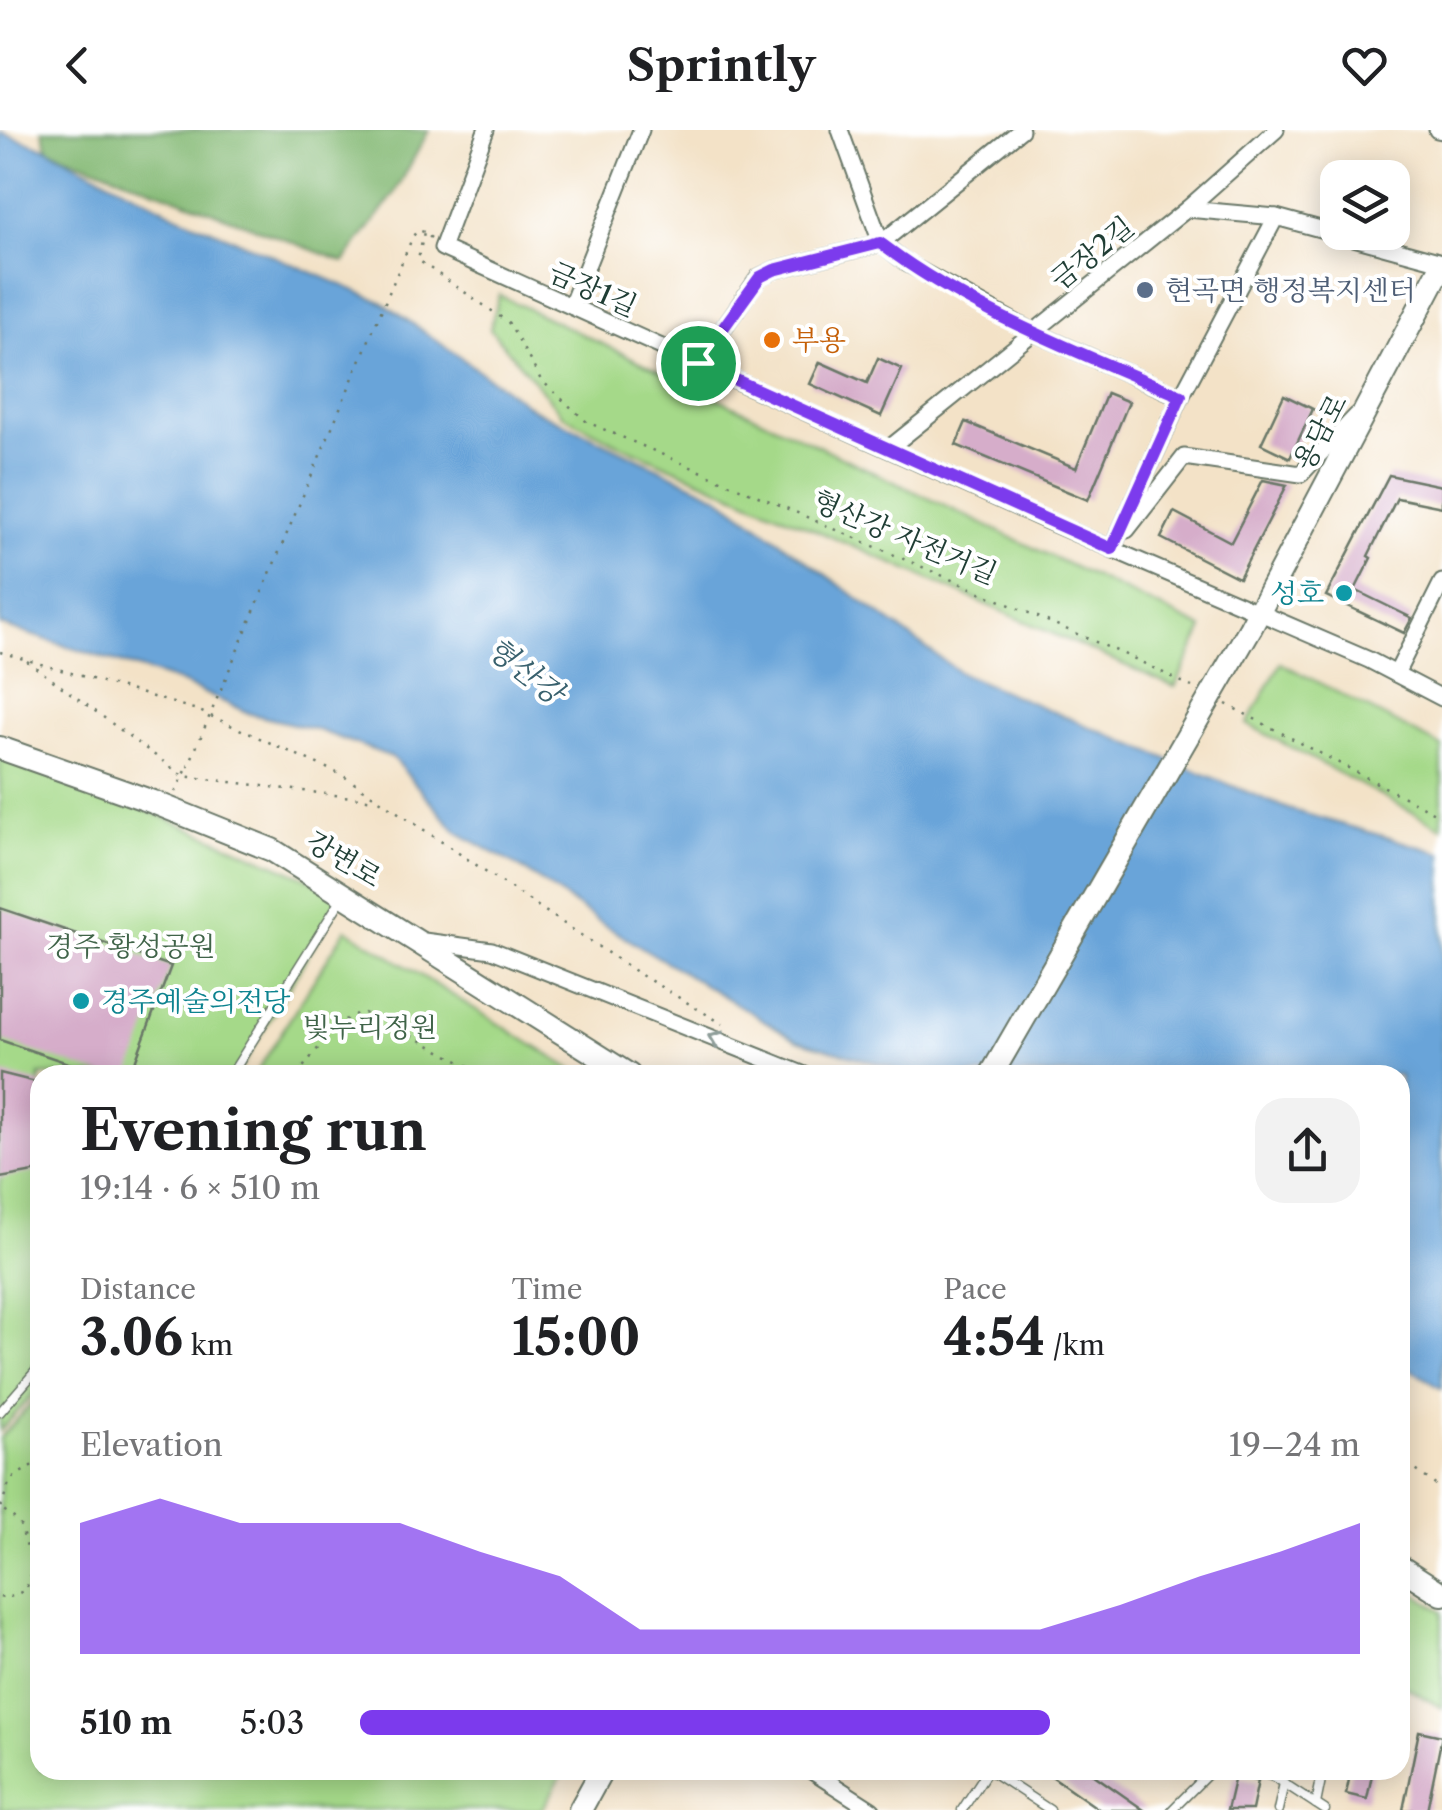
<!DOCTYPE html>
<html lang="en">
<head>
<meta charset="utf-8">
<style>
  body { margin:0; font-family:"Libre Caslon Text","Noto Serif KR",serif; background:#f2f2f2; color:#202124; height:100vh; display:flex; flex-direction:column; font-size:38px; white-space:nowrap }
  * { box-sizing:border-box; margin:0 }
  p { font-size:32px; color:#757577 }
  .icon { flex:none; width:55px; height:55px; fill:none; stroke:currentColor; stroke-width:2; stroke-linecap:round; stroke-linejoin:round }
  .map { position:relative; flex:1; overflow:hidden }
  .sheet { position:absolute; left:30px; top:935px; width:1380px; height:715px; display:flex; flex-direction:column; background:#fff; border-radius:30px; box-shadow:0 5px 25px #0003 }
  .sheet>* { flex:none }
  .controls { position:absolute; left:1320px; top:30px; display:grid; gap:20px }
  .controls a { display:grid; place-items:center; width:90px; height:90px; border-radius:20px; background:#fff; box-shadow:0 5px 25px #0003; font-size:50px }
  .pin { position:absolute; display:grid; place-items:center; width:85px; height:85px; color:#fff; margin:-42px; border:5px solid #fff; border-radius:50%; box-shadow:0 2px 10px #0007 }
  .round { display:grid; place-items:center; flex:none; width:105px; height:105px; border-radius:30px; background:#f2f2f2 }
  .overview { display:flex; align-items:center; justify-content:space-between; height:170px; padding:0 50px }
  h1 { font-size:55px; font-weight:700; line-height:75px }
  .metrics { display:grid; grid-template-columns:repeat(3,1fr); gap:15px; height:170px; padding:10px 50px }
  .metrics div { display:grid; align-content:center }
  .metrics b { font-size:50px; font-weight:700 }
  .metrics small { font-size:28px; font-weight:400 }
  .metrics p { font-size:28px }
  .chart { height:280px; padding:20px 50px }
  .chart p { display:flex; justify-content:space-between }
  .chart svg { width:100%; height:180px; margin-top:10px; fill:#7c3aed; opacity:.7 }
  ul { padding:0 50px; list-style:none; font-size:32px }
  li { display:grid; grid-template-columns:160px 120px 1fr; align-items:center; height:75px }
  li i { height:25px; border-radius:12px; background:#7c3aed }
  header { display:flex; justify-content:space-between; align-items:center; height:130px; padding:0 50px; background:#fff; font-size:45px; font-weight:700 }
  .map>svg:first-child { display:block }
  .green { fill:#a5d989; stroke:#628b5e; stroke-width:2.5 }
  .forest { fill:#84b975; stroke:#527b54; stroke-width:2.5 }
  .water { fill:#69a4d9; stroke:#447086; stroke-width:2.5 }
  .building { fill:#d6adca }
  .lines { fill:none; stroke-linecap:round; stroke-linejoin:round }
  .lane-casing { stroke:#697767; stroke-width:11 }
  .street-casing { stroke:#697767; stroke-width:19 }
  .secondary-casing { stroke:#697767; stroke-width:26 }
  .path { stroke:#697767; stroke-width:2.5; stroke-dasharray:2.5 8; stroke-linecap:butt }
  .lane { stroke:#fff; stroke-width:8 }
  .street { stroke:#fff; stroke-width:15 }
  .secondary { stroke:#fff; stroke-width:22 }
  .secondary-bridge-casing { stroke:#697767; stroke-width:26; stroke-linecap:butt }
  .path-bridge { stroke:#697767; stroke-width:2.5; stroke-dasharray:2.5 8; stroke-linecap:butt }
  .secondary-bridge { stroke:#fff; stroke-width:22 }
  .oneway { stroke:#8f9e9a }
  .route-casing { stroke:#fff; stroke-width:20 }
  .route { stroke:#7c3aed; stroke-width:12 }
  .service-dot { fill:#5c6f8a; stroke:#fff; stroke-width:4 }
  .food-dot { fill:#e8710a; stroke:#fff; stroke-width:4 }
  .culture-dot { fill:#0f9aa8; stroke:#fff; stroke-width:4 }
  .labels { text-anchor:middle; stroke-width:8; stroke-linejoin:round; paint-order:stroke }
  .street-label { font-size:28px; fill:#1f3d34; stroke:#fff }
  .service-label { font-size:28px; fill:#4e5e75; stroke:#fff; text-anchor:start }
  .food-label { font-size:28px; fill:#c56008; stroke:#fff; text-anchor:start }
  .culture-label { font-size:28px; fill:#0d838f; stroke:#fff; text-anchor:end }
  .park-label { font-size:28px; fill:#406449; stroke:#fff }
  .water-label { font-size:30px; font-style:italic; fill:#39616e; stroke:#fff }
</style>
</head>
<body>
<header><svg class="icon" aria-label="back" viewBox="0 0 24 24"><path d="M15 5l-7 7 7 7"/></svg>Sprintly<svg class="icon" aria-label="heart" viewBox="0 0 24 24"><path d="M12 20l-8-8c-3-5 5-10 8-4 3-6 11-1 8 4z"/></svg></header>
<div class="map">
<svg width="1442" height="1680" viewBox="0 0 1442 1680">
  <rect width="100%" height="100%" fill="#fff"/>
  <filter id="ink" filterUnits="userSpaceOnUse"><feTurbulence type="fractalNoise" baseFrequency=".01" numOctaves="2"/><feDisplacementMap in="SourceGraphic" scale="20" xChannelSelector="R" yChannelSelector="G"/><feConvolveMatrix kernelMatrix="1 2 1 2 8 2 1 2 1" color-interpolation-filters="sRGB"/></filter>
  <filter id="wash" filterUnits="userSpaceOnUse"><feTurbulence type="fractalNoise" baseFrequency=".0048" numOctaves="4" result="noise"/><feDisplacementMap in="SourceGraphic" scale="40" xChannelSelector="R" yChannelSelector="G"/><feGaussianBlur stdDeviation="2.25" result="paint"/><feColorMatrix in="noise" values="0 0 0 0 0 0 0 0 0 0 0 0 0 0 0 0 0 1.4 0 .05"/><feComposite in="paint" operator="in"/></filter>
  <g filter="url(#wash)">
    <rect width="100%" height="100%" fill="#f3e2c7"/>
    <g class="green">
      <polygon points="499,165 1203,498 1175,557 614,312 563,285 490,199"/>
      <polygon points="1281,533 1442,617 1442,698 1247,594"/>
      <polygon points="16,624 344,764 237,945 40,945 40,1257 0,1301 0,627"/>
      <polygon points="346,799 581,945 255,945"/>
      <polygon points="40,1265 40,1640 565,1640 542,1680 0,1680 0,1308"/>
      <polygon points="1400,1454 1442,1481 1442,1578 1400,1553"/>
    </g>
    <polygon class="forest" points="42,0 429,0 395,63 344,132 48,19"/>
    <polygon class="water" points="0,2 48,19 181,87 382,172 533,279 718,366 960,543 1288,679 1442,723 1442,1259 1400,1232 1400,945 903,945 890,937 797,910 606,796 524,740 457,702 392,627 315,599 251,584 177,551 0,495"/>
    <g id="blocks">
      <g class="building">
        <polygon points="878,228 902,239 881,286 810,254 820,232 867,253"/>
        <polygon points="1107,263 1129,272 1088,370 956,315 966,292 1076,338"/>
        <polygon points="1284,265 1313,279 1290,328 1261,314"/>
        <polygon points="1389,345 1442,356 1442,377 1397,368 1368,426 1371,428 1355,460 1412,488 1404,503 1326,466"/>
        <polygon points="1263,350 1287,355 1239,448 1161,408 1174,382 1231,412"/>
        <polygon points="0,778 171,836 130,945 103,945 0,910"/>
        <polygon points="0,943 40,953 40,1041 0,1048"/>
        <polygon points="1419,1601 1442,1606 1427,1680 1403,1680"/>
        <polygon points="1043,1640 1087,1640 1144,1680 1100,1680"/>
        <polygon points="1351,1640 1373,1640 1367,1669 1346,1664"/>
        <polygon points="1235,1646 1258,1651 1252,1680 1227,1680"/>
      </g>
    </g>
  </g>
  <g filter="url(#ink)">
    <use href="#blocks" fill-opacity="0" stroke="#697767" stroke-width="2.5"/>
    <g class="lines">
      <defs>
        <g id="lane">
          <polyline points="231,945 342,768"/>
          <polyline points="0,1282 40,1236"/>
          <polyline points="989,1640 1050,1680"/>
          <polyline points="1255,1640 1276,1648 1325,1680"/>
          <polyline points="1316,1674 1323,1640"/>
          <polyline points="962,1680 988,1640"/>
          <polyline points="1172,1680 1212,1640"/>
          <polyline points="1278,1680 1284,1653"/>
        </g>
        <g id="street">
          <polyline points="486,0 442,118 1045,390 1369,530 1442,568"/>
          <polyline points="840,0 881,113 908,134 1033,202 1181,267"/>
          <polyline points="1437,0 1442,1"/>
          <polyline points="1187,79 1276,87 1442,132"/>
          <polyline points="571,176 641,0"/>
          <polyline points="699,233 759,147 774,140 881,113 1021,0"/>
          <polyline points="888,319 1187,79 1276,0"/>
          <polyline points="1127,400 1184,327 1301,344 1357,285"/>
          <polyline points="1112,419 1181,267 1276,87"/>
          <polyline points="1396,544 1442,452"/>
          <polyline points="424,811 492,820 805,945"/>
          <polyline points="810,1640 872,1680"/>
        </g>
        <g id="secondary">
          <polyline points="1251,497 1442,135"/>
          <polyline points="0,618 153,672 272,720 629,945"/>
          <polyline points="1400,1437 1442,1464"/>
          <polyline points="580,1680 602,1640"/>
        </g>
      </defs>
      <use href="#lane" class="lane-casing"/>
      <use href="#street" class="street-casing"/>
      <use href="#secondary" class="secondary-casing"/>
      <g class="path">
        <polyline points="431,108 424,102 418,130 508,192 541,250 587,292 1135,529 1192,557"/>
        <polyline points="0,522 197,580 342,645 636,842 723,894"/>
        <polyline points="27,531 183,646 375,670"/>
        <polyline points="1226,574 1442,687"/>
        <polyline points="175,662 188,637"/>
        <polyline points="821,939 833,945"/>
        <polyline points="297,945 338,893 361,882 381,889 485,945"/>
        <polyline points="457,945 467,936"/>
        <polyline points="1400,1328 1442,1360"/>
        <polyline points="1,1377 10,1350 40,1330"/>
        <polyline points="0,1467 5,1469 26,1460 33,1437 19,1392 1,1378"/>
      </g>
      <use href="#lane" class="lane"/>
      <use href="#street" class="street"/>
      <use href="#secondary" class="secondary"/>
      <defs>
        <polyline id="secondary-bridge" points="991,945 1251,497"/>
      </defs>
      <use href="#secondary-bridge" class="secondary-bridge-casing"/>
      <polyline class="path-bridge" points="188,637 413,106 418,100 424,102"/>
      <use href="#secondary-bridge" class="secondary-bridge"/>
    </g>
    <defs><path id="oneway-chevron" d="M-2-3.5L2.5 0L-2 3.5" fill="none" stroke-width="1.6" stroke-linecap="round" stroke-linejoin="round" transform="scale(2.5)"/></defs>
    <use class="oneway" href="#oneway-chevron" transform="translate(715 908) rotate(-159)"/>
  </g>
  <g class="lines" filter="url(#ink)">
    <defs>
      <path id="route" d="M 880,113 C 969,181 1079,222 1181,266 L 1112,419 L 698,233 L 760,147 L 774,140 Z"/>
    </defs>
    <use href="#route" class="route-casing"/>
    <use href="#route" class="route"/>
  </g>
  <circle class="service-dot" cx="1145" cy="160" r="10"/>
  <circle class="food-dot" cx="772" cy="210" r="10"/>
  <g class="culture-dot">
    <circle cx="1344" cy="463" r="10"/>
    <circle cx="81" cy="871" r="10"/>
  </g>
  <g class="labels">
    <g class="street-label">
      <text transform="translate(1092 123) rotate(-39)" y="10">금장2길</text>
      <text transform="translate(593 159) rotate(24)" y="10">금장1길</text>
      <text transform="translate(1320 302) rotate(-62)" y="10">용담로</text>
      <text transform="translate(905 407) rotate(23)" y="10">형산강 자전거길</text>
      <text transform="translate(344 729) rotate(31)" y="10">강변로</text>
    </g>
    <g class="service-label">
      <text x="1165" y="170">현곡면 행정복지센터</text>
    </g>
    <g class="food-label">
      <text x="792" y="220">부용</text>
    </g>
    <g class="culture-label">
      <text x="1324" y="473">성호</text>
      <text x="101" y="881" text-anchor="start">경주예술의전당</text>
    </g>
    <g class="park-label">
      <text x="131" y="826">경주 황성공원</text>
      <text x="370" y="907">빛누리정원</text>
    </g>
    <g class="water-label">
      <text transform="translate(525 541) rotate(38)" y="10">형산강</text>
    </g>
  </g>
</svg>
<div class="controls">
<a><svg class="icon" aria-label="layers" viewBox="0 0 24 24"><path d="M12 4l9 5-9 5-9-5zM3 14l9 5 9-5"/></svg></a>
</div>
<div class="pin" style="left:698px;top:233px;background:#1e9e55"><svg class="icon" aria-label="arrive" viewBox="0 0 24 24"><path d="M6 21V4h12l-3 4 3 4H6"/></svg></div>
<section class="sheet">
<div class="overview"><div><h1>Evening run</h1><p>19:14 · 6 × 510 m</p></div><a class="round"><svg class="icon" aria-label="share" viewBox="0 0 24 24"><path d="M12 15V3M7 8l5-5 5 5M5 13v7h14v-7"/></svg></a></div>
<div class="metrics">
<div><p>Distance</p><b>3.06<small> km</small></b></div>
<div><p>Time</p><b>15:00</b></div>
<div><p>Pace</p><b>4:54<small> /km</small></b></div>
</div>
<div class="chart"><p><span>Elevation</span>19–24 m</p>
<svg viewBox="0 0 160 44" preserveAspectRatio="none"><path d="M0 44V12L10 6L20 12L30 12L40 12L50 19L60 25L70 38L80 38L90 38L100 38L110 38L120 38L130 32L140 25L150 19L160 12V44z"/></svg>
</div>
<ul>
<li><b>510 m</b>5:03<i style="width:69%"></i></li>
</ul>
</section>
</div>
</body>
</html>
